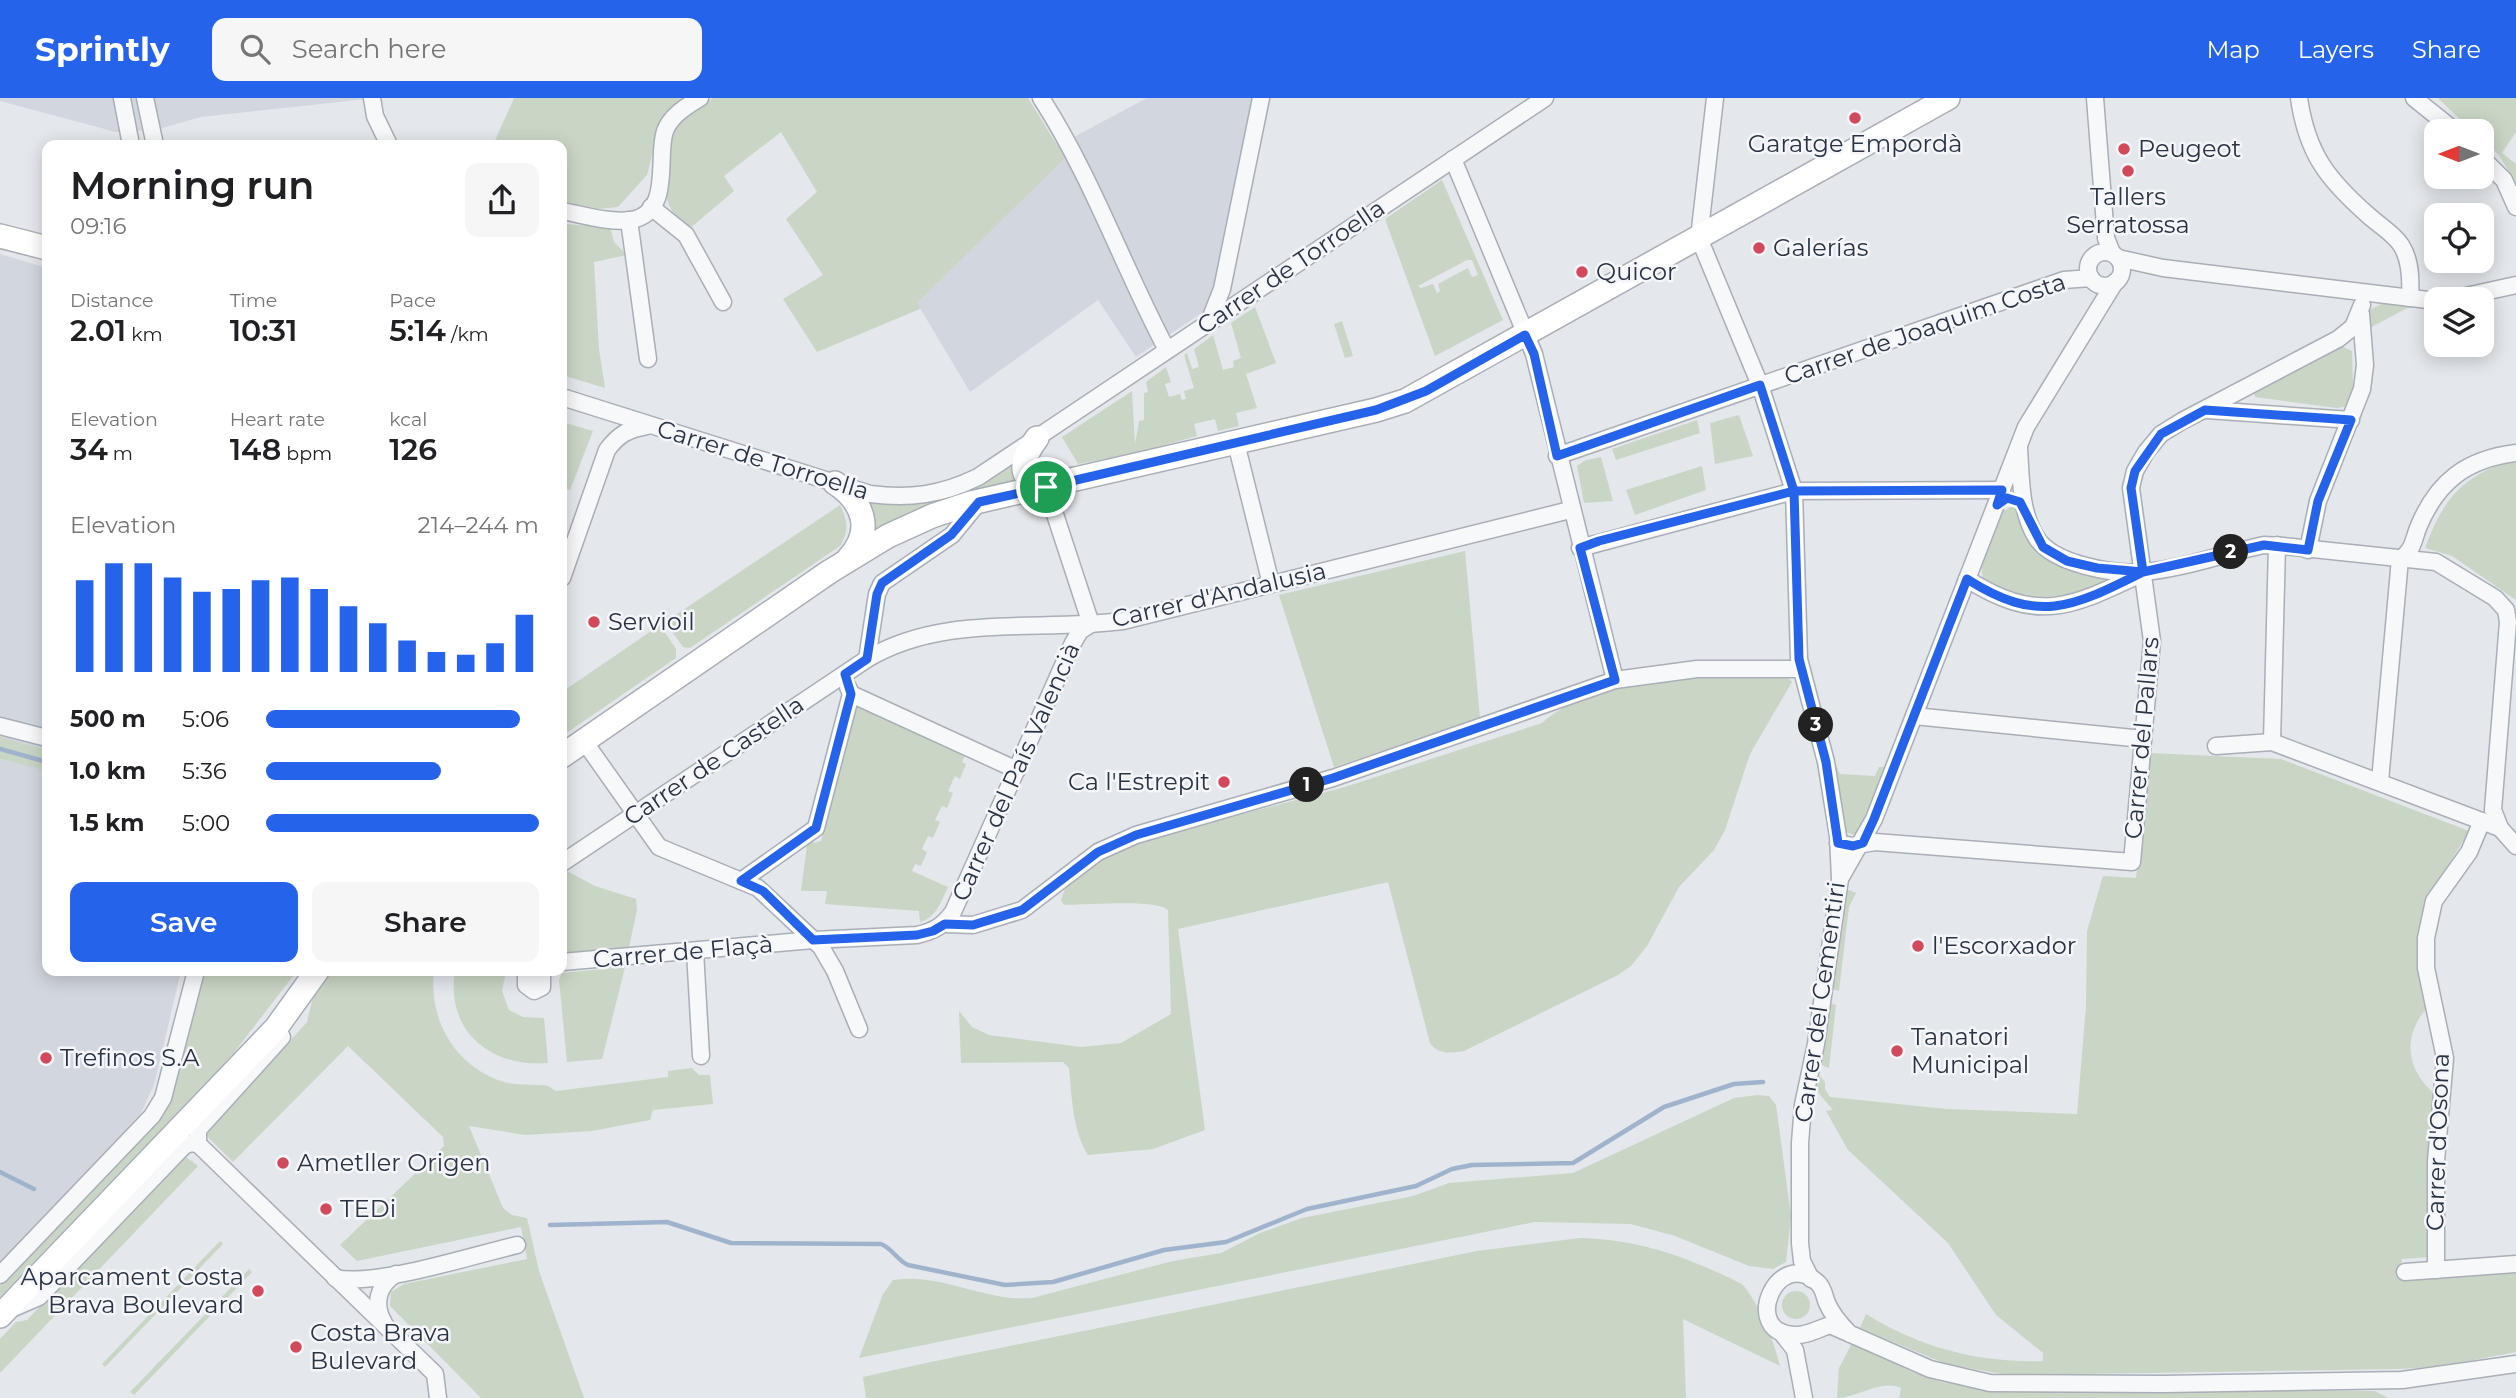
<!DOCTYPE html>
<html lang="en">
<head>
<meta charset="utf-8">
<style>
  body { margin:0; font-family:Montserrat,sans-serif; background:#f6f6f6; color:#202124; height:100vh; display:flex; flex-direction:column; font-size:26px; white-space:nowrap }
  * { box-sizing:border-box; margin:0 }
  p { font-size:23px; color:#757577 }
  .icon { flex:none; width:38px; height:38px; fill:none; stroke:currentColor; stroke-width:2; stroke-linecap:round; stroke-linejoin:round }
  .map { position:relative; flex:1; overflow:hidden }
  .panel { position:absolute; left:42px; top:42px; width:525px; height:836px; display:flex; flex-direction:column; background:#fff; border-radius:14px; box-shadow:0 4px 18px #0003 }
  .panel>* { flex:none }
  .needle { width:46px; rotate:270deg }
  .controls { position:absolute; left:2424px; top:21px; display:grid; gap:14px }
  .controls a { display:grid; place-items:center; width:70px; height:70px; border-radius:14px; background:#fff; box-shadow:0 4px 18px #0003; font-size:35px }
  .pin { position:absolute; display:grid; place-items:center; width:60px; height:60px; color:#fff; margin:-30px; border:4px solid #fff; border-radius:50%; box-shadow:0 2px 7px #0007 }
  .km { position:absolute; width:35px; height:35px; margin:-18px; border-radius:50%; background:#222; color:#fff; font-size:19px; line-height:35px; text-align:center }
  .round { display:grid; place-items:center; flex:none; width:74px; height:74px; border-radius:14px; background:#f6f6f6 }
  .overview { display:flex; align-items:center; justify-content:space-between; height:119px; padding:0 28px }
  h1 { font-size:38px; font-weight:600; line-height:52px }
  .figures { display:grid; grid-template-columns:repeat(3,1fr); gap:10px; height:119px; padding:7px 28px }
  .figures div { display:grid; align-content:center }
  .figures b { font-size:30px; font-weight:600 }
  .figures small { font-size:19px; font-weight:400 }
  .figures p { font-size:19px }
  .chart { height:196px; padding:14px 28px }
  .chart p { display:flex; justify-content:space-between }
  .chart svg { width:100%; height:126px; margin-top:7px; stroke:#2563eb; stroke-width:6 }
  .button { display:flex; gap:14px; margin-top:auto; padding:14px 28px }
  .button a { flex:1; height:80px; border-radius:14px; background:#2563eb; color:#fff; font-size:28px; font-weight:600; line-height:80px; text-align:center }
  .button a+a { background:#f6f6f6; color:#202124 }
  ul { padding:0 28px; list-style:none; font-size:23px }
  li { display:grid; grid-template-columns:112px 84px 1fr; align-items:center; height:52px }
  li i { height:18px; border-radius:9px; background:#2563eb }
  header { display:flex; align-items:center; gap:42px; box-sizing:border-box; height:98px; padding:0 35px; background:#2563eb; color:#fff }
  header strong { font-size:33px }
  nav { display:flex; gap:38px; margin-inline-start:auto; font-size:24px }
  .search { width:490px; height:63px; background:#f6f6f6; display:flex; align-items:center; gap:18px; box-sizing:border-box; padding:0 24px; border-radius:14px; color:#757577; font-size:26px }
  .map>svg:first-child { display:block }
  .built { fill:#d2d6de }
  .green { fill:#c9d6c5; fill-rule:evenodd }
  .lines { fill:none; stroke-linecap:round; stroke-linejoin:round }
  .stream { stroke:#9fb4cc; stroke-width:4.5 }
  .street-casing { stroke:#a9aeb7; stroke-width:19 }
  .secondary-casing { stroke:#a9aeb7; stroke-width:26 }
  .street { stroke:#f7f8fa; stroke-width:16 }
  .secondary { stroke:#fff; stroke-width:23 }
  .route-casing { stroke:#fff; stroke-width:14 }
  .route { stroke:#2563eb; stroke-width:9 }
  .poi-dot { fill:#d1495b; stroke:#f4f6f9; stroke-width:2.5 }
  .labels { text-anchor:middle; stroke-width:5; stroke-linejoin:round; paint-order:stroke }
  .poi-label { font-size:24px; fill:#2b3445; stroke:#f4f6f9; text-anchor:start }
  .street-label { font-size:24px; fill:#2b3445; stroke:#f4f6f9 }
</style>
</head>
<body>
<header>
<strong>Sprintly</strong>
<div class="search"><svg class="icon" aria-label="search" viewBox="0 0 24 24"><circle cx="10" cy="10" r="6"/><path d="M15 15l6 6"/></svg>Search here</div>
<nav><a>Map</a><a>Layers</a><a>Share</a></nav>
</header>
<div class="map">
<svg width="2516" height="1300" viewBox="0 0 2516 1300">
  <rect width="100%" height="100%" fill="#e4e7ec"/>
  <g class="built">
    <polygon points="0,0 375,0 201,19 162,30 129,34 116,34 0,3"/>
    <polygon points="1147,0 1254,0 1209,210 1136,259 1098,202 970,294 917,205 1064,60 1057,48"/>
    <polygon points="0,156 47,170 47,873 181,873 154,987 141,1015 69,1098 0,1167"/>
  </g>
  <g class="green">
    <polygon points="514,0 687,0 661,22 647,77 618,109 590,112 562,107 562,47 493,47"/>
    <path d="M 713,0 L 1028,0 L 1065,60 L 918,204 L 920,211 L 817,254 L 783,201 L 823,177 L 786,121 L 817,94 L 781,34 L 724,78 L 734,93 L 689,131 C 655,106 663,69 665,32 Z"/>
    <polygon points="2438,0 2516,0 2516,34 2502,55 2516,66 2516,86 2499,57 2482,42 2482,33 2472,33"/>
    <path d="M 1442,82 L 1503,222 L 1435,258 L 1385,121 ZM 1467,162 L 1472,162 L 1478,177 L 1472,179 L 1468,170 L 1438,186 L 1440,193 L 1437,195 L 1433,186 L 1421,190 L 1418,188 Z"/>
    <polygon points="562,126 610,129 614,144 627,157 594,164 599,251 605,290 562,277"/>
    <polygon points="2385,204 2413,207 2364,233 2368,213"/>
    <polygon points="1255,209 1276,265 1246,276 1257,310 1236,315 1239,328 1218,333 1215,321 1194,326 1197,338 1140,354 1078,366 1062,339 1132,293 1135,346 1139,323 1144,322 1144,295 1148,294 1146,284 1166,269 1171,284 1165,286 1169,299 1180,296 1182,302 1186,301 1184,293 1194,290 1184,257 1187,255 1192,271 1199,269 1194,251 1213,237 1223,272 1234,269 1233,263 1241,260 1231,225"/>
    <polygon points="1342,223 1353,258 1345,260 1334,226"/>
    <polygon points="2341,248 2352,253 2353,289 2348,308 2337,310 2255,299 2254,294"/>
    <polygon points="1739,317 1753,358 1715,366 1710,325"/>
    <polygon points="1697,322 1700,335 1616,362 1612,351"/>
    <polygon points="562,324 593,333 570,392 562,390"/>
    <polygon points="1601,359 1613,403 1584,405 1577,368 1586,362"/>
    <path d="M 1015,363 L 1013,385 L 868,436 L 863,403 C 930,413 957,391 1015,363 Z"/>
    <path d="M 2504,365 L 2516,365 L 2516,502 L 2452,458 L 2425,450 C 2441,406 2460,380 2504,365 Z"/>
    <polygon points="1702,368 1706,392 1635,417 1626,392"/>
    <path d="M 840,407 C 848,423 849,433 840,448 L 690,550 L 683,549 L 665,524 Z"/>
    <path d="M 2013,408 C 2020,414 2020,428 2025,437 C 2040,469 2079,472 2110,480 L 2110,483 C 2064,500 2026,508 1983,482 L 1981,466 L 2003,413 Z"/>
    <polygon points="1465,453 1480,620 1334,669 1279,497"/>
    <polygon points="660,527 676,551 676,560 562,638 562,594"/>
    <path d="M 1687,578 L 1786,578 L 1792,584 L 1750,656 L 1725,732 L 1714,752 L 1679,789 L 1647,848 L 1631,868 L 1618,877 L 1464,953 C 1451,955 1438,957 1430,945 L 1388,784 L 1178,831 L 1205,1032 L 1153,1051 L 1088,1057 C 1072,1032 1072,998 1069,970 L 1063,964 L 961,965 L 959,913 L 972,929 L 989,937 L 1081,949 L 1121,945 L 1171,916 L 1168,812 C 1156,801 1085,807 1064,807 L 1061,802 L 1066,788 L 1085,770 L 1129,746 L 1345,689 L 1542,625 C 1572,596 1645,583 1687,578 Z"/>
    <path d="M 857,606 L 966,655 L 962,664 L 966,666 L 960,681 L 955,678 L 948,693 L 953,695 L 947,710 L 942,708 L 935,722 L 940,724 L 933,740 L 928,738 L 922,751 L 927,754 L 921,768 L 915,766 L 912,773 L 948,789 C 941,803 937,819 920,824 L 919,813 L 825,806 L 827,793 L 801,793 L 808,739 L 814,745 L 821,743 Z"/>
    <polygon points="0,639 47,652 47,673 0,661"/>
    <path d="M 2149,655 L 2281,661 L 2469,733 L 2428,801 L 2417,847 L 2429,908 C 2401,937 2406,973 2436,997 C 2428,1051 2425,1104 2429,1159 L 2402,1161 L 2401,1183 L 2516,1175 L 2516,1254 L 2437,1269 L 2397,1271 L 2008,1277 L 1946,1266 L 1860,1230 L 1866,1216 C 1920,1250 1980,1265 2043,1263 L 2043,1255 L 1996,1217 L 1948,1145 L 1848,1052 L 1826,1013 L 1833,1012 L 1816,992 L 1818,976 L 1825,984 L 1825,991 L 1830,999 L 1947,1011 L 2077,1016 L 2086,908 L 2087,833 L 2103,778 L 2136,780 Z"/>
    <polygon points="1830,667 1836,667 1840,676 1875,678 1879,669 1885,669 1859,735 1854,737 1846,734"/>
    <polygon points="565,772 595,788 636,801 637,812 629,849 562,855 562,774"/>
    <polygon points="1846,791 1856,795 1849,809 1839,893 1832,891"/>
    <polygon points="625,869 602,961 567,964 559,882 562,875"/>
    <polygon points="205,873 297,873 232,957 0,1199 0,1188 161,1018 177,977"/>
    <path d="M 332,873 L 434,873 C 428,923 456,969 504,984 C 515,988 544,986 548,988 C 551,989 553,992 556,993 L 668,979 L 668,973 L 692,970 L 699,977 L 710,977 L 713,1006 L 653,1012 L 650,1022 L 592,1033 L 525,1037 L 469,1028 L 503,1110 L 512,1117 L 527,1120 L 539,1173 L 584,1300 L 481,1300 L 390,1208 L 391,1194 L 404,1186 L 527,1161 L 521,1129 L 357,1163 L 340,1147 L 444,1048 L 443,1039 L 348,948 L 233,1064 L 206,1037 L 307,924 L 313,898 Z"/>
    <path d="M 455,873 L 506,873 L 502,893 L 509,912 L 523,919 L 544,920 L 548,965 C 492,970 445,934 455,873 Z"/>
    <polygon points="1829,905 1836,907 1829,970 1819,966"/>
    <path d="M 1757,997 L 1769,998 L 1776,1007 L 1791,1118 L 1786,1164 L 1773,1171 L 1749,1168 L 1675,1138 L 1631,1126 L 1535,1124 L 859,1260 L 883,1196 L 893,1182 C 940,1174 985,1204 1032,1200 L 1173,1163 L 1221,1155 L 1260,1135 L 1302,1120 L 1413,1098 L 1449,1085 L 1573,1075 L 1734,1000 Z"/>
    <polygon points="185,1058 198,1068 0,1275 0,1241 16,1224 27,1222"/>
    <path d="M 1580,1140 C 1639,1141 1690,1160 1742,1186 C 1759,1205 1774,1243 1780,1268 L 1683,1221 L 1686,1300 L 866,1300 L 863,1279 L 926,1265 L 1477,1153 Z"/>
    <polygon points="220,1143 223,1146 105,1269 102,1266"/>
    <polygon points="249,1171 252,1174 134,1297 130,1294"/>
    <circle cx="1796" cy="1207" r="14"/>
    <path d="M 1852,1245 L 1912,1274 L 1942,1284 L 1993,1292 L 2362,1293 L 2375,1293 L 2388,1300 L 1899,1300 L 1901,1290 C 1881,1281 1857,1300 1837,1300 L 1839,1270 Z"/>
  </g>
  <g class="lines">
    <g class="stream">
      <polyline points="0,651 47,664"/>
      <polyline points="0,1074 34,1091"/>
      <path d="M 550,1127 L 667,1124 L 731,1145 L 881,1146 C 893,1151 897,1162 908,1167 L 1005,1187 L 1053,1184 L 1164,1152 L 1226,1144 L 1307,1111 L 1416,1088 L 1452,1071 L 1472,1067 L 1573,1065 L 1664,1009 L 1734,986 L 1763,984"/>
    </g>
    <defs>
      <g id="street">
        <polyline points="122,0 131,47"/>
        <polyline points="145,0 155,47"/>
        <polyline points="372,0 375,18 389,47"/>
        <path d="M 1041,0 C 1092,79 1123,169 1167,252"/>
        <polyline points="1715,0 1699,140 1760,287 1794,393 1799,561 1826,664 1838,738 1840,781 1816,946 1803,1007 1800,1045 1800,1145 1802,1163 1811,1181"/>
        <polyline points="2095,0 2106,140 2112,155"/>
        <path d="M 2299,0 C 2307,56 2328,82 2369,118 C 2379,127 2394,136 2401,147 C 2411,162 2411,183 2410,200"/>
        <polyline points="2414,0 2455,33"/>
        <polyline points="2482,60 2504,82 2516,109"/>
        <polyline points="1453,61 1534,256 1615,582"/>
        <polyline points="651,109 686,137 723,204"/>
        <path d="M 562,113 C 584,117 609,125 631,122 C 673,115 656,59 665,33 C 671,17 687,8 700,0"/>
        <polyline points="629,122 648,261"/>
        <circle cx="2105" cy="171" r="17"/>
        <polyline points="2118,160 2163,170 2436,203"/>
        <polyline points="2452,201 2516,187"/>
        <polyline points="1209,224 1222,191 1261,0"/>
        <path d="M 562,299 L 870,396 C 910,401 941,397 978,379 L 1545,0"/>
        <polyline points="2207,312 2351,322"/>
        <polyline points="1236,345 1271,486"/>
        <path d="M 2019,350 C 2021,380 2020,413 2036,439 C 2052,466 2114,477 2144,474 C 2182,471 2226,455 2264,447 L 2283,448 L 2436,464 L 2495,500 L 2506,512 L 2508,524 L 2493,712 L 2500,730"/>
        <polyline points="1557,358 2064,182 2091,180"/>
        <polyline points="1580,450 1794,393 2002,392"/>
        <polyline points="2308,452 2318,403 2362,291 2365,267 2361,216"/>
        <path d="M 562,480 L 607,352 C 618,337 628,331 647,328"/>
        <path d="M 1967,481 C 2038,526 2071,509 2141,476"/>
        <polyline points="867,561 877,496 882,485 952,437 979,404"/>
        <polyline points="848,589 851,596 1017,672"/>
        <polyline points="1914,618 2143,641"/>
        <polyline points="0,628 47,640"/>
        <polyline points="584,643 659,749 758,790 821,849 835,873 859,931"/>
        <polyline points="2272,644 2277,447"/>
        <polyline points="2216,648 2272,644 2500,730 2516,748"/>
        <path d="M 2380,683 L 2400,461 C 2413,453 2413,443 2418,430 C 2437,383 2467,361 2516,355"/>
        <polyline points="1838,745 1852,748 1875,744 2132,764 2152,543 2131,390 2135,373 2146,354 2161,336 2182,323 2338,241 2353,229 2362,207"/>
        <path d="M 562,765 L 867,561 C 944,515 1037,534 1123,523 L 1570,412"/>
        <polyline points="1841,779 1874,721 2026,329 2115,184"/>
        <polyline points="741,783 816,730 851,596"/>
        <polyline points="945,826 973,827 1022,812 1098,754 1136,737 1333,680 1615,582 1697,571 1801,571"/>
        <polyline points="695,853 701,958"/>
        <path d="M 562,864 L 813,842 L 917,837 C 934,833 943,828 953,814 L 1073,545 L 1080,533 L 1091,526 L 1046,389"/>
        <polyline points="526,873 526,887 534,893 542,889 542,873"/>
        <polyline points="198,1046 435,1276 438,1300"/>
        <polyline points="198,1046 198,1032 282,939"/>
        <polyline points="2436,1172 2436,1063 2445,960 2426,870 2426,840 2434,803 2469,754 2482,723"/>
        <polyline points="2405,1174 2516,1166"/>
        <polyline points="0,1177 152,1018 163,1000 196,873"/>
        <path d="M 335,1180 C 376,1189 473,1157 517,1147"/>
        <polyline points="9,1212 39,1199 184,1048 191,1045 198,1046"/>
        <path d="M 384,1225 C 373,1206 378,1187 396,1176"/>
        <polyline points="1781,1234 1795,1252 1804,1300"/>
        <path d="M 1850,1236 C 1841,1227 1832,1217 1827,1205 C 1824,1198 1824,1191 1818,1185 C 1777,1147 1740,1235 1794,1237 C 1806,1238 1818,1231 1830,1227 L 1930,1271 L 1990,1285 L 2163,1286 L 2402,1282 L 2516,1266"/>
      </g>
      <g id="secondary">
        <polyline points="0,138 47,150"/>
        <path d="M 1037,340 C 1021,362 1015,381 1046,389"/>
        <path d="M 835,385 C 864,404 874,433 848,461"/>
        <polyline points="562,658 829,474 888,438 932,418 971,405 1376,312 1405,303 1948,0"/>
        <polyline points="0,1218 276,930 317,873"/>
      </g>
    </defs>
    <use href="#street" class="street-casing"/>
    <use href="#secondary" class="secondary-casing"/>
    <use href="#street" class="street"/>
    <use href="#secondary" class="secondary"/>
  </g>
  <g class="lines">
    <defs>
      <path id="route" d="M 1046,389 L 979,404 L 951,437 L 882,485 L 877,496 L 867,561 L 845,576 L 851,596 L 816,730 L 741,783 L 763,793 L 813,842 L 917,837 L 933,833 L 945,826 L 973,827 L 1022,812 L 1098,754 L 1136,737 L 1333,680 L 1615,582 L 1580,450 L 1599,443 L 1794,393 L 2002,392 L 1997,407 L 2007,400 L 2020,404 L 2043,449 L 2067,463 L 2097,470 L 2143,474 L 2264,447 L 2308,452 L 2318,403 L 2351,322 L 2205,312 L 2161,336 L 2135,373 L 2131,390 L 2143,474 C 2073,509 2039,527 1967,481 L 1874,721 L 1863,745 L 1853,748 L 1838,745 L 1826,664 L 1799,561 L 1794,393 L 1760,287 L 1557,358 L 1534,256 L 1525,237 L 1426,293 L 1376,312 L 1046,389"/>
    </defs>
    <use href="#route" class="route-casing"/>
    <use href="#route" class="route"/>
  </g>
  <g class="poi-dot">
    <circle cx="1855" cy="20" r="7"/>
    <circle cx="2124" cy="51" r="7"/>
    <circle cx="2128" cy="73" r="7"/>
    <circle cx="1759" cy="150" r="7"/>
    <circle cx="1582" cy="174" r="7"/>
    <circle cx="594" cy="524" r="7"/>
    <circle cx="1224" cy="684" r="7"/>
    <circle cx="1918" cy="848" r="7"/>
    <circle cx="1897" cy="953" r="7"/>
    <circle cx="46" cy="960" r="7"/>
    <circle cx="283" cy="1065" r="7"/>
    <circle cx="326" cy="1111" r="7"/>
    <circle cx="258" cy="1193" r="7"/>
    <circle cx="296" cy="1249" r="7"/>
  </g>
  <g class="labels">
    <g class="poi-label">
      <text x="1855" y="54" text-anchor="middle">Garatge Empordà</text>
      <text x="2138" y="59">Peugeot</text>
      <text x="2128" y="107" text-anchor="middle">Tallers<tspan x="2128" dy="28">Serratossa</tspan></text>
      <text x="1773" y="158">Galerías</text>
      <text x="1596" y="182">Quicor</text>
      <text x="608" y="532">Servioil</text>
      <text x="1210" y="692" text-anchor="end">Ca l'Estrepit</text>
      <text x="1932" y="856">l'Escorxador</text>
      <text x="1911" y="947">Tanatori<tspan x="1911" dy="28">Municipal</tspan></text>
      <text x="60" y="968">Trefinos S.A</text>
      <text x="297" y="1073">Ametller Origen</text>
      <text x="340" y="1119">TEDi</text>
      <text x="244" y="1187" text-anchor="end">Aparcament Costa<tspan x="244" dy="28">Brava Boulevard</tspan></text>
      <text x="310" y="1243">Costa Brava<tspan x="310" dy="28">Bulevard</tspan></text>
    </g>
    <g class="street-label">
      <text transform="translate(1291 169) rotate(-34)" y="8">Carrer de Torroella</text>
      <text transform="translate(1925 231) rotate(-19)" y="8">Carrer de Joaquim Costa</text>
      <text transform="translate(763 362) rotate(17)" y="8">Carrer de Torroella</text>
      <text transform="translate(1219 497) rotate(-13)" y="8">Carrer d'Andalusia</text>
      <text transform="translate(2142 640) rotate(-85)" y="8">Carrer del Pallars</text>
      <text transform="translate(714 663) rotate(-34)" y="8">Carrer de Castella</text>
      <text transform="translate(1016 674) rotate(-66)" y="8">Carrer del País Valencià</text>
      <text transform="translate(683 854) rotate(-5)" y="8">Carrer de Flaçà</text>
      <text transform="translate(1820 904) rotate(-82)" y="8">Carrer del Cementiri</text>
      <text transform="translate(2438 1044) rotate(-88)" y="8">Carrer d'Osona</text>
    </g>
  </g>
</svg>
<div class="controls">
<a><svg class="needle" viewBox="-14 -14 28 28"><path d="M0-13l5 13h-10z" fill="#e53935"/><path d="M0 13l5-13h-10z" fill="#757577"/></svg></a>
<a><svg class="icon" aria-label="locate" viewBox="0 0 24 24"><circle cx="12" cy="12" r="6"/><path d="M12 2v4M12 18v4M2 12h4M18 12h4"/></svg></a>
<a><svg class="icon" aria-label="layers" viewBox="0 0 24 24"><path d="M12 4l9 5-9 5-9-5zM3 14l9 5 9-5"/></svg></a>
</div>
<div class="pin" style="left:1046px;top:389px;background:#1e9e55"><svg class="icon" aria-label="arrive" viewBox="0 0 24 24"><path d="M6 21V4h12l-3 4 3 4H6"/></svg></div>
<b class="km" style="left:1307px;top:687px">1</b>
<b class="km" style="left:2231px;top:454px">2</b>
<b class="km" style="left:1816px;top:627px">3</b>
<section class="panel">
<div class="overview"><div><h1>Morning run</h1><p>09:16</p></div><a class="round"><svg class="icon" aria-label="share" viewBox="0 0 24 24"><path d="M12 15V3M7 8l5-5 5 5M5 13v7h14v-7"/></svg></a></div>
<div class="figures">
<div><p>Distance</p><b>2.01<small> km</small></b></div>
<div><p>Time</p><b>10:31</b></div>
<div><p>Pace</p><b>5:14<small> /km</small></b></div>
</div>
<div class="figures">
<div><p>Elevation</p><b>34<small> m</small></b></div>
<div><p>Heart rate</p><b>148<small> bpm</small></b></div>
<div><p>kcal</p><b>126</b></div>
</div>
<div class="chart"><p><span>Elevation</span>214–244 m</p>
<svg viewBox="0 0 160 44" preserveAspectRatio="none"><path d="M5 44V12M15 44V6M25 44V6M35 44V11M45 44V16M55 44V15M65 44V12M75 44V11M85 44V15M95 44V21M105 44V27M115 44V33M125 44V37M135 44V38M145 44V34M155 44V24"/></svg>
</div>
<ul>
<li><b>500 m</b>5:06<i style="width:93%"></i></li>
<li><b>1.0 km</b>5:36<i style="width:64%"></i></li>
<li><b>1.5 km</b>5:00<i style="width:100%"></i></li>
</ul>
<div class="button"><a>Save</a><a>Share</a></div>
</section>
</div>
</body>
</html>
